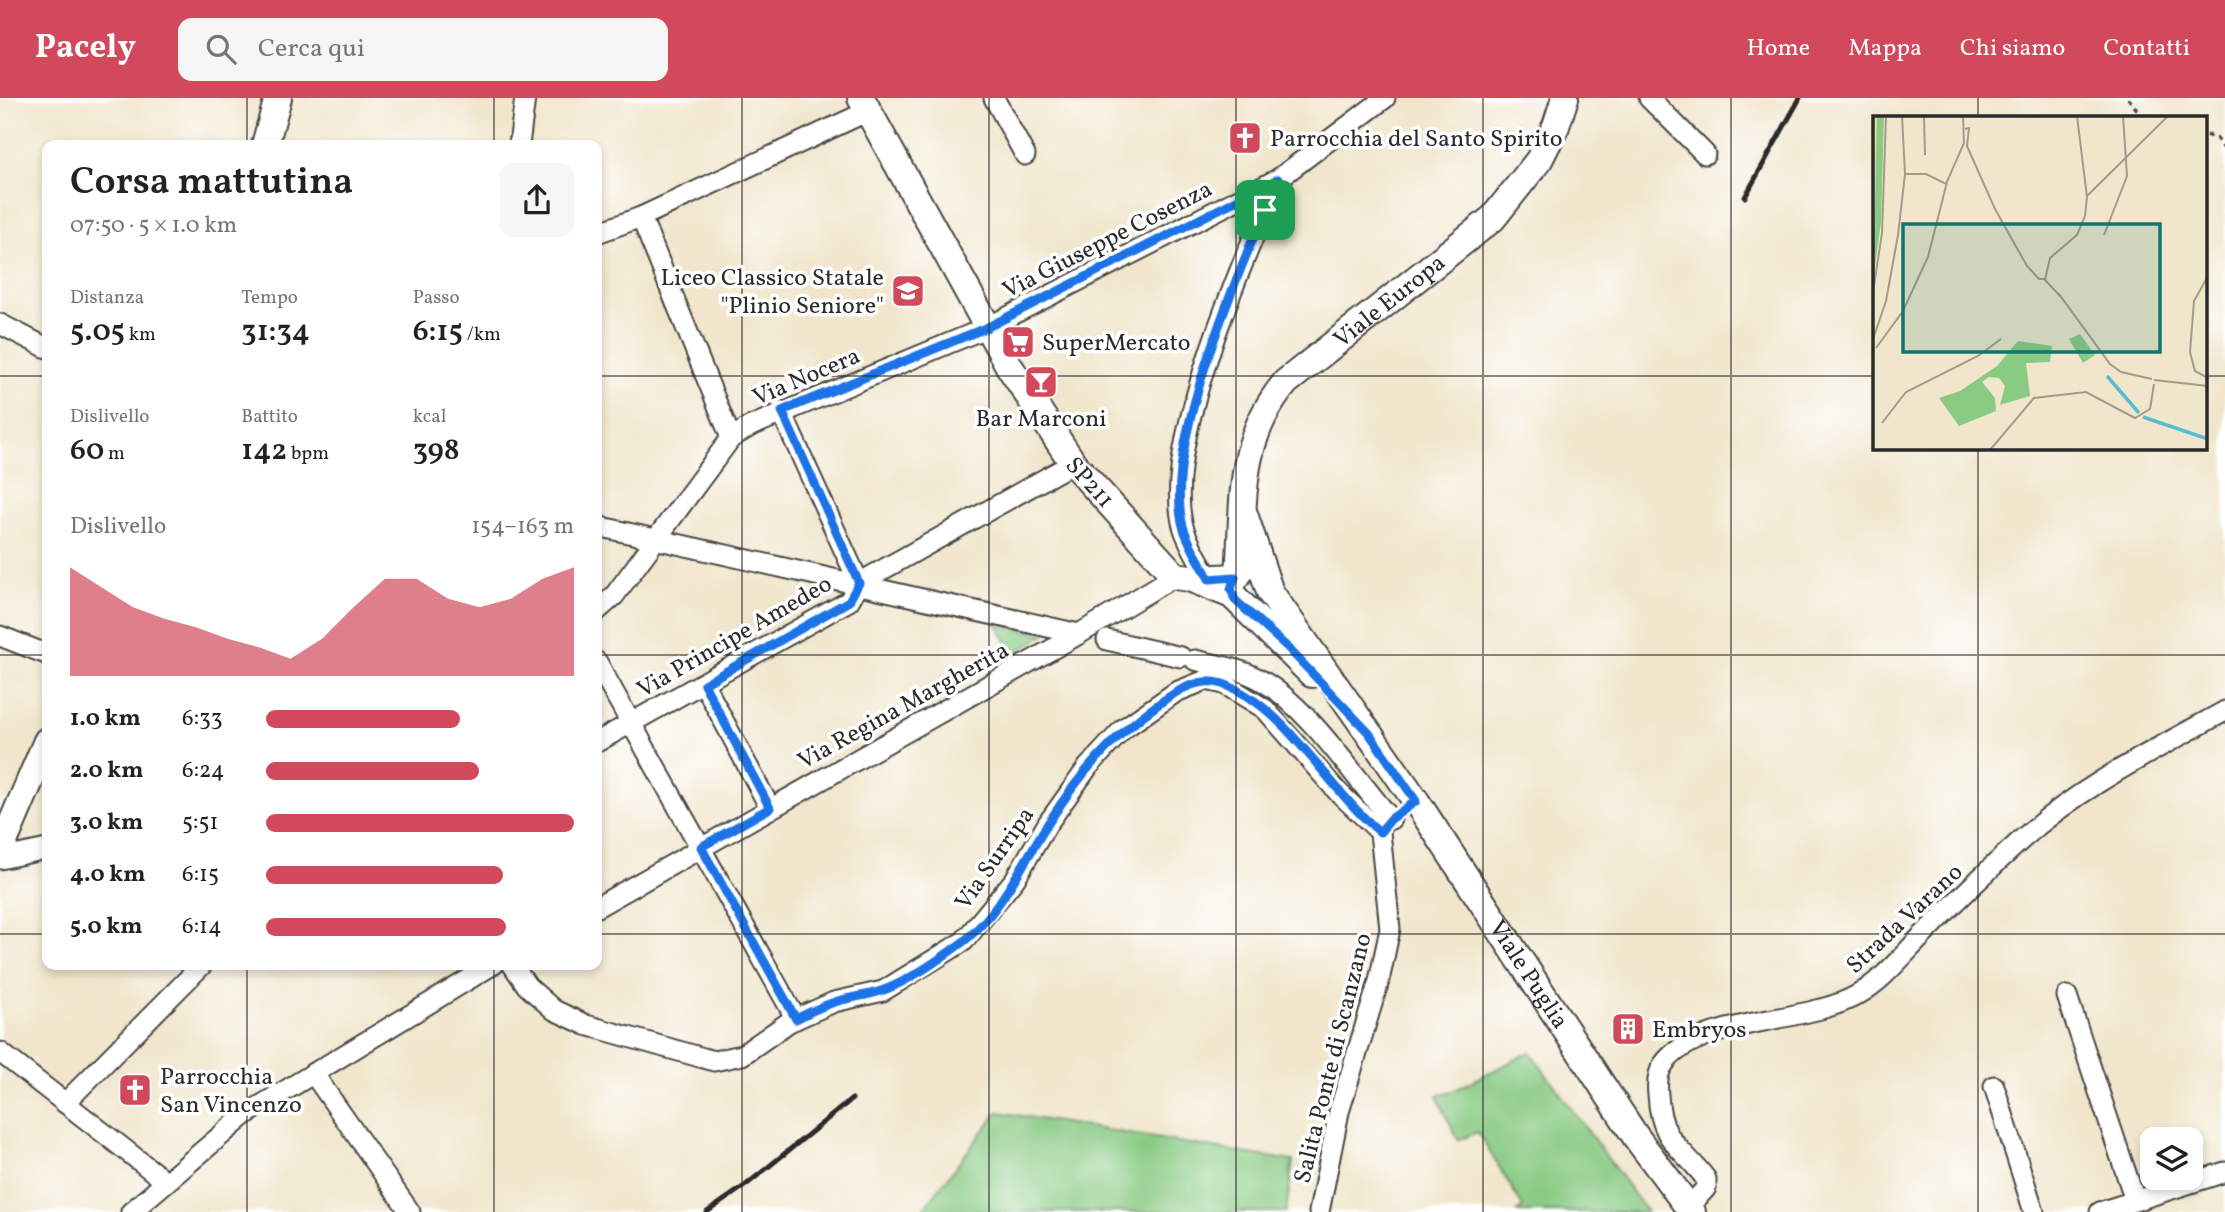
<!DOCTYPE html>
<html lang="it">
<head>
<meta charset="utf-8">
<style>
  body { margin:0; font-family:Vollkorn,serif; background:#f6f6f6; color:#222; height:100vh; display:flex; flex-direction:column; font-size:26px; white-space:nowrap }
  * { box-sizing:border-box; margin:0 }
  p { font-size:23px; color:#767676 }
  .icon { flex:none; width:38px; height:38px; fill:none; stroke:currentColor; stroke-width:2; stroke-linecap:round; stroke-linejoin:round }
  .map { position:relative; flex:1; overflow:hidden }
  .side { position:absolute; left:42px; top:42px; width:560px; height:830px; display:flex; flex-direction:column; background:#fff; border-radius:14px; box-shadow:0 4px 10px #0003 }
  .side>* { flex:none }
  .tools { position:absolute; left:2140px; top:1029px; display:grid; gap:14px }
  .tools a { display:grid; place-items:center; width:63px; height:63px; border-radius:14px; background:#fff; box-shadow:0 4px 10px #0003; font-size:35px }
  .pin { position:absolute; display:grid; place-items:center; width:60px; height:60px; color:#fff; margin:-30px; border-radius:14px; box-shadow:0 4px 10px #0006 }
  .round { display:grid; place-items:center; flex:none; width:74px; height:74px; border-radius:14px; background:#f6f6f6 }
  .headline { display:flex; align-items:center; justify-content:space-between; height:119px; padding:0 28px }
  h1 { font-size:38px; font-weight:600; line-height:52px }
  .stats { display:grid; grid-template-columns:repeat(3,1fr); gap:10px; height:119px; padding:7px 28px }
  .stats div { display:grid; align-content:center }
  .stats b { font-size:30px; font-weight:600 }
  .stats small { font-size:19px; font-weight:400 }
  .stats p { font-size:19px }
  .chart { height:196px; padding:14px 28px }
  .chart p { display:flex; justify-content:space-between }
  .chart svg { width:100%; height:126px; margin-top:7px; fill:#d1495b; opacity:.7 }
  ul { padding:0 28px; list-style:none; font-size:23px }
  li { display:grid; grid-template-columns:112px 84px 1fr; align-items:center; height:52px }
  li i { height:18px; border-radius:9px; background:#d1495b }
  header { display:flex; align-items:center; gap:42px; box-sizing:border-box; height:98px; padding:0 35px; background:#d1495b; color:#fff }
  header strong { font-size:33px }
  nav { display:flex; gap:38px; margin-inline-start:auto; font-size:24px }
  .search { width:490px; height:63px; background:#f6f6f6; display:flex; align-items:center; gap:18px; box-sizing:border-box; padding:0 24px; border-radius:14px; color:#767676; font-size:26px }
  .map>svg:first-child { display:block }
  .green { fill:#8acb84; stroke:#5a7b58; stroke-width:2 }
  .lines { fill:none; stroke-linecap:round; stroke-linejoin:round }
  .street-casing { stroke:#494743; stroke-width:23 }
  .secondary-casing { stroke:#494743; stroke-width:30 }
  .path { stroke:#494743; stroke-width:3.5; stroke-dasharray:5 5; stroke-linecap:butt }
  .street { stroke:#fff; stroke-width:19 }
  .secondary { stroke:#fff; stroke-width:26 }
  .rail { stroke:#2b2b2b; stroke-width:5 }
  .route-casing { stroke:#fff; stroke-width:14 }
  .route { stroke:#1a73e8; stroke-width:9 }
  .grid { fill:none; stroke:#2b2b2b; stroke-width:2; stroke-opacity:0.55 }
  .labels { text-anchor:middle; stroke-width:7; stroke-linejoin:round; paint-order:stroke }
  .poi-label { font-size:24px; fill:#2b2b2b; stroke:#fff; text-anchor:start }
  .street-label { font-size:24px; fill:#2b2b2b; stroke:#fff }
  .inset-river { fill:none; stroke:#56bed3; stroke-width:3.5 }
  .inset-road { fill:none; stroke:#a29b8c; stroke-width:2 }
  .view { fill:#0f766e; fill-opacity:0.15; stroke:#0f766e; stroke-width:3.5 }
  .inset-edge { fill:none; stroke:#2b2b2b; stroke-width:3.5 }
</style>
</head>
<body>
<header>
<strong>Pacely</strong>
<div class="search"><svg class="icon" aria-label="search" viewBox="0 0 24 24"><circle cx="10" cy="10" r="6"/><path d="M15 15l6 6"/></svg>Cerca qui</div>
<nav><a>Home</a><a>Mappa</a><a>Chi siamo</a><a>Contatti</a></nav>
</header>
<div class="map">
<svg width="2225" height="1114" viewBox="0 0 2225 1114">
  <rect width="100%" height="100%" fill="#fff"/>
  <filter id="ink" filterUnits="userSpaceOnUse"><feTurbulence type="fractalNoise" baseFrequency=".0143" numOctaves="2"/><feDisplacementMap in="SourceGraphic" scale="14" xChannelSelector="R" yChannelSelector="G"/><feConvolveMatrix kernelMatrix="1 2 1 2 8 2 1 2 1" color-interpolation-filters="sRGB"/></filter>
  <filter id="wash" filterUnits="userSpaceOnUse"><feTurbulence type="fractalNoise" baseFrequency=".00686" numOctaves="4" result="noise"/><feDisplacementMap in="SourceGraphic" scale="28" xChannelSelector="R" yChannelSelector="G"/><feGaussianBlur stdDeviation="1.57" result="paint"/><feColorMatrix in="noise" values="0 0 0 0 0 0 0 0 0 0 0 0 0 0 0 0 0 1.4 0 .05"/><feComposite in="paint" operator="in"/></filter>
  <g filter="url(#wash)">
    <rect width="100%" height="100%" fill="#f1e6cc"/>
    <g class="green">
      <polygon points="997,527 1045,536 1015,556"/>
      <polygon points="1530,954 1647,1114 1516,1114 1523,1109 1478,1034 1458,1042 1437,998 1457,991"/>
      <polygon points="998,1014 1293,1063 1286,1114 921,1114"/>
    </g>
  </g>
  <g filter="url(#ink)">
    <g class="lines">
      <defs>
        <g id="street">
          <polyline points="994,0 1025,57"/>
          <polyline points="1649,0 1705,56"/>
          <polyline points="519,47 525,0"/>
          <polyline points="641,119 731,340"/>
          <polyline points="597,135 641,119 868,13"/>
          <polyline points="0,226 47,250"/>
          <polyline points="781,313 859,485"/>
          <polyline points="597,428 1079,536"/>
          <path d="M 1209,481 C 1201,465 1188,446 1183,428 C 1161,348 1245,158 1278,81"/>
          <polyline points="597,513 614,498 731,340 751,328 988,229 1278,81 1385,0"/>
          <polyline points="0,538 46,556"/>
          <polyline points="1107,542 1181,559"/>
          <path d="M 1195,562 C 1215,567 1239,570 1257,580 C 1306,605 1354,679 1391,721"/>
          <polyline points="597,564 796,921"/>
          <polyline points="704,586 770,710"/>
          <polyline points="597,644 849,503 859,485 1073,365"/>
          <polyline points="0,761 47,751"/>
          <polyline points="597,809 1079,536 1175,478 1235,502"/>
          <polyline points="512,866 527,888 554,912 586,927 714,963 742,957 789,924 834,904 883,893 964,843 1015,781 1048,725 1088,669 1123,631 1176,594 1206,582 1224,586 1265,611 1337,693 1380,734"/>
          <polyline points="2067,898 2135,1102"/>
          <polyline points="0,954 165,1083"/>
          <polyline points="313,975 410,1114"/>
          <polyline points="1994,988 2034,1114"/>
          <polyline points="65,1005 203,866"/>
          <path d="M 1688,1110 L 1706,1090 L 1706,1081 C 1681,1048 1661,1045 1658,997 C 1657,987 1657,976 1663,967 C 1697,918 1808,927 1859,896 C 1883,882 1902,858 1921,839 C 1953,806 1986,774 2020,743 C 2079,689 2155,652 2225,613"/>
          <polyline points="131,1114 245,1017 494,866"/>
          <polyline points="1319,1114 1339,1014 1379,883 1390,831 1380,734"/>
          <polyline points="2100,1114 2225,1074"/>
        </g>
        <g id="secondary">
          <path id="s1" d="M 861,0 L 1009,268 L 1073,365 L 1175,478 L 1197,481 L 1235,479"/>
          <polyline points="265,47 278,0"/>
          <path id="s2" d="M 1244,416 L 1270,494 L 1416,703 L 1636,1039 L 1692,1114"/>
          <path id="s3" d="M 1312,576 L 1232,497 L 1232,485 L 1239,475 C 1245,402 1236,344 1286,284 L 1493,120 L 1539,62 L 1556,28 L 1565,0"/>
          <polyline points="0,753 47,643"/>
        </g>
      </defs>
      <use href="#street" class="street-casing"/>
      <use href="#secondary" class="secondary-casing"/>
      <g class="path">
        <polyline points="2128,0 2143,19"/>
        <polyline points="2206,37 2217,41 2225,52"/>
      </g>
      <use href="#street" class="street"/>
      <use href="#secondary" class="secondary"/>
      <g class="rail">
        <polyline points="1745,99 1800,0"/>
        <polyline points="707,1114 746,1087 852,1001"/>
      </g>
    </g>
  </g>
  <g class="lines" filter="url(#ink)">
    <defs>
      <path id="route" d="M 1278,81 C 1245,159 1161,348 1183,428 C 1188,446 1201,465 1209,481 L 1235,479 L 1231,491 L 1235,502 L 1287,549 L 1369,635 L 1416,703 L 1391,721 L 1380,734 C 1328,692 1286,608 1223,586 C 1201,578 1178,592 1160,605 C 1112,639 1081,674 1049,724 C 1023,764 1002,813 963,844 C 940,861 908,884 881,893 C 866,898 850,899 835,904 C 821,908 808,915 796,921 L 701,749 L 770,710 L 704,586 L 849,503 L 859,485 L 782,313 L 988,229 Z"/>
    </defs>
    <use href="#route" class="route-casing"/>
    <use href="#route" class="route"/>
  </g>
  <path class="grid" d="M 247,0 L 247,47M 494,0 L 494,47M 742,0 L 742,1114M 989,0 L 989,1114M 1236,0 L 1236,1114M 1483,0 L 1483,1114M 1731,0 L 1731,1114M 1978,0 L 1978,19M 0,278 L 47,278M 597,278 L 1875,278M 2206,278 L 2225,278M 1978,350 L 1978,1114M 0,557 L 47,557M 597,557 L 2225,557M 0,836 L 47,836M 597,836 L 2225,836M 247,866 L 247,1114M 494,866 L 494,1114"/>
  <defs>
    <symbol id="church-square" viewBox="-11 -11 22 22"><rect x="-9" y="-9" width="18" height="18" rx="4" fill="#d1495b" stroke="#fff"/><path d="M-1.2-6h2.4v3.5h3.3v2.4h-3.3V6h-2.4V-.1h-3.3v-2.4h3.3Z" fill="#fff"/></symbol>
    <symbol id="school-square" viewBox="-11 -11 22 22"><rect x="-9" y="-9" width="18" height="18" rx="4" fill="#d1495b" stroke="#fff"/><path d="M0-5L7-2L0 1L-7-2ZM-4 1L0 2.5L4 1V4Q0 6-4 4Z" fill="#fff"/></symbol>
    <symbol id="supermarket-square" viewBox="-11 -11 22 22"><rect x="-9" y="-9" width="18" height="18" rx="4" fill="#d1495b" stroke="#fff"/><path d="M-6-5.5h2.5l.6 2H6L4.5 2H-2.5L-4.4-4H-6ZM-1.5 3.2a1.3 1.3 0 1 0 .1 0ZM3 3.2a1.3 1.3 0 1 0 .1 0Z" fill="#fff"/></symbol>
    <symbol id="bar-square" viewBox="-11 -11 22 22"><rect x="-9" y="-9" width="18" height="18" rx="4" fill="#d1495b" stroke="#fff"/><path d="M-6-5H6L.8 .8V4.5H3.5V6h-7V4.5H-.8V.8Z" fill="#fff"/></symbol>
    <symbol id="building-square" viewBox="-11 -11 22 22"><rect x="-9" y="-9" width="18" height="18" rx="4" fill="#d1495b" stroke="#fff"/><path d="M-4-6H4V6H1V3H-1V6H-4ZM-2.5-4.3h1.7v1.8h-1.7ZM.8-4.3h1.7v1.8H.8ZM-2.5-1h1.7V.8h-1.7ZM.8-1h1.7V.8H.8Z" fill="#fff"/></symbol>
  </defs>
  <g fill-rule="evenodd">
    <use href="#church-square" x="1226" y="21" width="38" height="38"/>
    <use href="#school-square" x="889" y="174" width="38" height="38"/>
    <use href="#supermarket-square" x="999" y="225" width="38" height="38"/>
    <use href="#bar-square" x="1022" y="265" width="38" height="38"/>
    <use href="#building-square" x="1609" y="912" width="38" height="38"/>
    <use href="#church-square" x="116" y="973" width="38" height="38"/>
  </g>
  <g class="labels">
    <g class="poi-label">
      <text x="1270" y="48">Parrocchia del Santo Spirito</text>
      <text x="884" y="187" text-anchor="end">Liceo Classico Statale<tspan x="884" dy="28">"Plinio Seniore"</tspan></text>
      <text x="1042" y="252">SuperMercato</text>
      <text x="1041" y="328" text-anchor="middle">Bar Marconi</text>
      <text x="1652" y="939">Embryos</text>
      <text x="160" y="986">Parrocchia<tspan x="160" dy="28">San Vincenzo</tspan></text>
    </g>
    <g class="street-label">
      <text transform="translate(1107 141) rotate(-27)" y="8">Via Giuseppe Cosenza</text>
      <text dy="8" stroke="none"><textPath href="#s3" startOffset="469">Viale Europa</textPath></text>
      <text transform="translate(806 278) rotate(-23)" y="8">Via Nocera</text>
      <text dy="8" stroke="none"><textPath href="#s1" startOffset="448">SP211</textPath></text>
      <text transform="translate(734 538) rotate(-30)" y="8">Via Principe Amedeo</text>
      <text transform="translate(903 607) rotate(-29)" y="8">Via Regina Margherita</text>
      <text transform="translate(994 760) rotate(-55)" y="8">Via Surripa</text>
      <text transform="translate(1904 820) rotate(-43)" y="8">Strada Varano</text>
      <text dy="8" stroke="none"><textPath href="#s2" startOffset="544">Viale Puglia</textPath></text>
      <text transform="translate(1332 960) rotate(-76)" y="8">Salita Ponte di Scanzano</text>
    </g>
  </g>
  <g transform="translate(1873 18)">
    <rect width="334" height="334" fill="#f1e6cc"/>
    <path d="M 0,0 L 4,0 L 4,17 L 0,110 Z" fill="#eeda9e"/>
    <path d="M 4,0 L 11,0 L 8,106 L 0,165 ZM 207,218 L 222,239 L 210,247 L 196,223 ZM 145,225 L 179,230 L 177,246 L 153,247 L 157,280 L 127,289 L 132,270 L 126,262 L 116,261 L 109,266 L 122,282 L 123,295 L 86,310 L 66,282 L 87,275 L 124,250 Z" fill="#8acb84"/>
    <path class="inset-river" d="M 234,260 L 266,297M 270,301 L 335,323"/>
    <path class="inset-road" d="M 51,0 L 52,39M 92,13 L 96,12 L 94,30 L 122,93 L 154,150 L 166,163 L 173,163M 32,58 L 53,58 L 73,68 L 91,27 L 90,0M 214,80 L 295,0M 231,119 L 254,60 L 250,0M 335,160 L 321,185 L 317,236 L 322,255 L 335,262M 0,176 L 9,117 L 13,0M 186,178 L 237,248 L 248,256 L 279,263M 188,181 L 172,164 L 177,142 L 204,119 L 212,100 L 214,81 L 204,0M 0,223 L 13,185 L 25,119 L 32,58 L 29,0M 3,232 L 30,195 L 55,141 L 74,66M 281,264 L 335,270M 9,307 L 33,276 L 105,240 L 128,223M 117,334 L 161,282 L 213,276 L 262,302 L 277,293 L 281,268"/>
    <path class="view" d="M 30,108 L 287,108 L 287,236 L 30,236 Z"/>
    <rect width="334" height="334" class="inset-edge"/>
  </g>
</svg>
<div class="tools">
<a><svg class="icon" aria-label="layers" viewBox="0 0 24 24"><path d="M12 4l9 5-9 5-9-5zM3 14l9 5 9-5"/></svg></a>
</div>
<div class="pin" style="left:1265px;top:112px;background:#1e9e55"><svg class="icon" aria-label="arrive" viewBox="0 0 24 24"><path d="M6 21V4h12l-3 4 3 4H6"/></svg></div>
<section class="side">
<div class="headline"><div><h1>Corsa mattutina</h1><p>07:50 · 5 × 1.0 km</p></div><a class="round"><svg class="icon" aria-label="share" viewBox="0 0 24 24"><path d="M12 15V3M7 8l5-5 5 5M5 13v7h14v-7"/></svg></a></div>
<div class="stats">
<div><p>Distanza</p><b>5.05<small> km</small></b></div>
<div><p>Tempo</p><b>31:34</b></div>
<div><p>Passo</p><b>6:15<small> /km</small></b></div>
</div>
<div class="stats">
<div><p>Dislivello</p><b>60<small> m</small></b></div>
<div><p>Battito</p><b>142<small> bpm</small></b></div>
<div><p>kcal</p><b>398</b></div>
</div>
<div class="chart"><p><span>Dislivello</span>154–163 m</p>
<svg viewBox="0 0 160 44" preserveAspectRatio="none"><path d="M0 44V6L10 13L20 20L30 24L40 27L50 31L60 34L70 38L80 31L90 20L100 10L110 10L120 17L130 20L140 17L150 10L160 6V44z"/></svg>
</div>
<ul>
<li><b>1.0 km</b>6:33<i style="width:63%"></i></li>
<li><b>2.0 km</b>6:24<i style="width:69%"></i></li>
<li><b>3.0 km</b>5:51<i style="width:100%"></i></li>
<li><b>4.0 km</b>6:15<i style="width:77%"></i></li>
<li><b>5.0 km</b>6:14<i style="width:78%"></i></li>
</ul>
</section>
</div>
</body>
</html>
